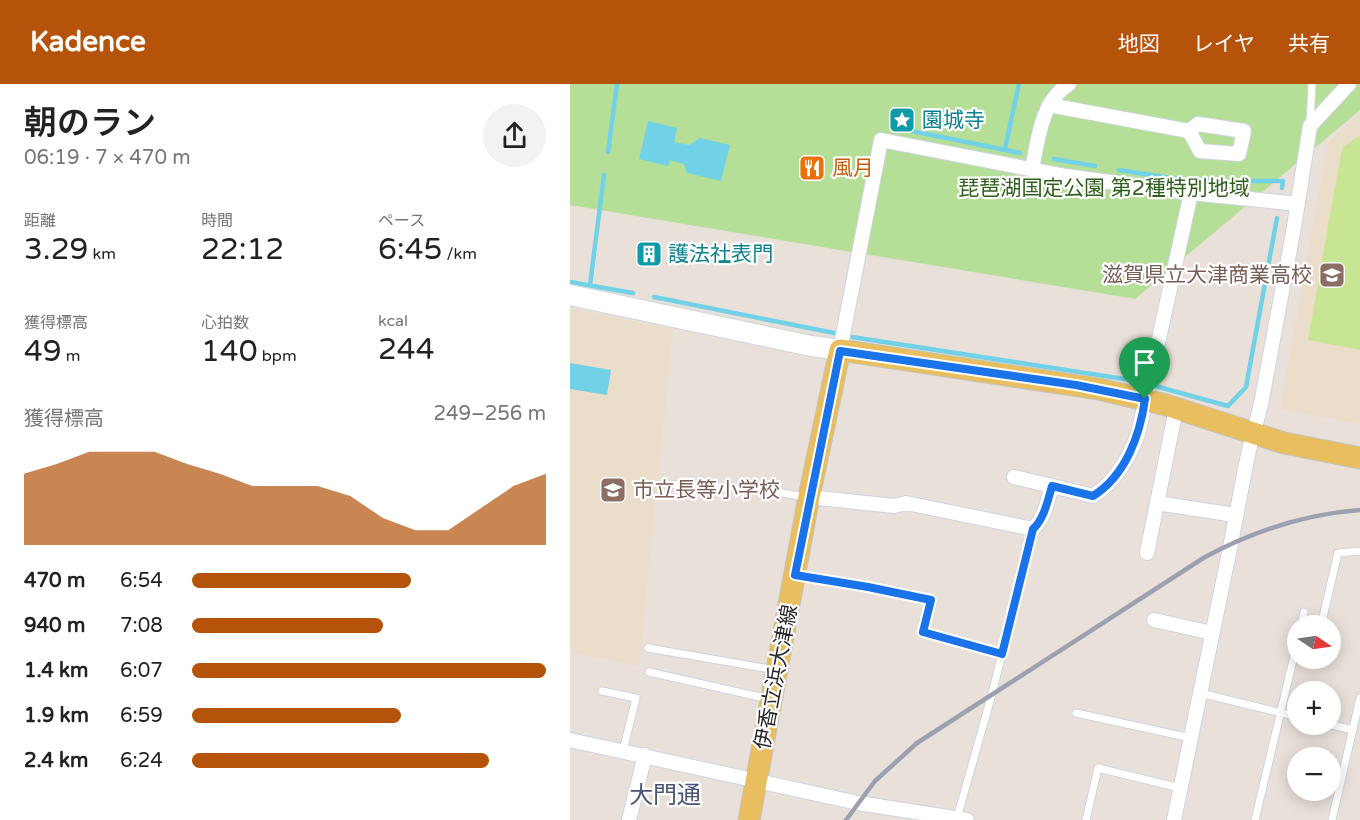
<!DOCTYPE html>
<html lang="ja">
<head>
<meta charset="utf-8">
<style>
  body { margin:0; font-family:"Varela Round","Noto Sans JP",sans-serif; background:#f2f2f2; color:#222; height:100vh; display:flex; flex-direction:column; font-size:22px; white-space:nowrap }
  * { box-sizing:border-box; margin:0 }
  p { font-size:20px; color:#767676 }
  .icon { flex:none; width:33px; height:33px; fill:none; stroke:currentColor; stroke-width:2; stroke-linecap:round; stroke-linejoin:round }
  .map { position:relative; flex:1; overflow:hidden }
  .sheet { display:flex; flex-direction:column; background:#fff; width:570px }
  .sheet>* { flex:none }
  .needle { width:39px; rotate:103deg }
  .fabs { position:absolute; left:717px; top:531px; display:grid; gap:12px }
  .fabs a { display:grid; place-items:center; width:54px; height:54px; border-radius:50%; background:#fff; box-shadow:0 3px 15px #0003; font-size:30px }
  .pin { position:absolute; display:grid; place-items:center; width:51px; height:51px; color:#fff; margin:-62px -26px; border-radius:50% 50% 50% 0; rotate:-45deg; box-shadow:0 0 6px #0007 }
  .pin .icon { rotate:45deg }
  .round { display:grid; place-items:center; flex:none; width:63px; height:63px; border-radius:32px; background:#f2f2f2 }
  .head { display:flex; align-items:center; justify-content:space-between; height:102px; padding:0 24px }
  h1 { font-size:33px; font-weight:600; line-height:45px }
  .figures { display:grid; grid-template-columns:repeat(3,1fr); gap:9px; height:102px; padding:6px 24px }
  .figures div { display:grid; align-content:center }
  .figures b { font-size:30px; font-weight:600 }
  .figures small { font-size:16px; font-weight:400 }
  .figures p { font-size:16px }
  .chart { height:168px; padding:12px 24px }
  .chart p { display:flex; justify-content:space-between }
  .chart svg { width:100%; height:108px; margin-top:6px; fill:#b45309; opacity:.7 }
  ul { padding:0 24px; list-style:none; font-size:20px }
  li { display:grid; grid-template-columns:96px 72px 1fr; align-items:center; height:45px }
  li i { height:15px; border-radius:8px; background:#b45309 }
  header { display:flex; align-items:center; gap:36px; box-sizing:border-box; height:84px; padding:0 30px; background:#b45309; color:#fff }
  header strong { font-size:28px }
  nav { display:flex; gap:33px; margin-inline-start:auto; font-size:21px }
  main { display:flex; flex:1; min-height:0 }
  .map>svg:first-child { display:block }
  .education { fill:#eaddc9 }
  .green { fill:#b5de97 }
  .pitch { fill:#c8e593 }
  .water { fill:#70d1e7 }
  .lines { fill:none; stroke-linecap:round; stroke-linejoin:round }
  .stream { stroke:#70d1e7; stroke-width:4.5 }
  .lane-casing { stroke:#ced3e0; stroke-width:9 }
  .street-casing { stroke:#ced3e0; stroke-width:16 }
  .secondary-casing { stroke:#ced3e0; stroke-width:22 }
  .primary-casing { stroke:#c3c3c3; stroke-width:23 }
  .lane { stroke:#fff; stroke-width:7 }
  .street { stroke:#fff; stroke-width:14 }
  .secondary { stroke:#fff; stroke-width:20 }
  .primary { stroke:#e8be5f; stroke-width:21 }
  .rail { stroke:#9ca1b1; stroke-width:4.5 }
  .route-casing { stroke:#fff; stroke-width:12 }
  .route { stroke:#1a73e8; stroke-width:8 }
  .labels { text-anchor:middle; stroke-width:4.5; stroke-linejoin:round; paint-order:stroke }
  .culture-label { font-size:21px; fill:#0d838f; stroke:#fff; text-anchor:start }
  .food-label { font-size:21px; fill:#c56008; stroke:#fff; text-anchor:start }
  .park-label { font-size:21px; fill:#2f5f1c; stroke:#fff }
  .education-label { font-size:21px; fill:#785e54; stroke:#fff; text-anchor:end }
  .street-label { font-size:21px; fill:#272727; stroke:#fff }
  .quarter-label { font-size:24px; fill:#4a5575; stroke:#fff }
</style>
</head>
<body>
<header>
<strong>Kadence</strong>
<nav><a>地図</a><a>レイヤ</a><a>共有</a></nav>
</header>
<main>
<section class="sheet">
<div class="head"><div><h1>朝のラン</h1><p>06:19 · 7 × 470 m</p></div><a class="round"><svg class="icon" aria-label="share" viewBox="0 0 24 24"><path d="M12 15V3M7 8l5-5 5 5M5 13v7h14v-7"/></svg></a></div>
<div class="figures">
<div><p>距離</p><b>3.29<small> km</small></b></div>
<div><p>時間</p><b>22:12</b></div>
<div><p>ペース</p><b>6:45<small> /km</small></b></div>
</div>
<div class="figures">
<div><p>獲得標高</p><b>49<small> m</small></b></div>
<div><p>心拍数</p><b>140<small> bpm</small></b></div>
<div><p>kcal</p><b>244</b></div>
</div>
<div class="chart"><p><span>獲得標高</span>249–256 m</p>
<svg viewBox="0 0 160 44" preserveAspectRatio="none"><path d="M0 44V15L10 11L20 6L30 6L40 6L50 11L60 15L70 20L80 20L90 20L100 24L110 33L120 38L130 38L140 29L150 20L160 15V44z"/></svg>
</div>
<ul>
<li><b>470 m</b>6:54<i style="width:62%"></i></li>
<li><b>940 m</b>7:08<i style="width:54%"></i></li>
<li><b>1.4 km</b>6:07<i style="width:100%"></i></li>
<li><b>1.9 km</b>6:59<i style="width:59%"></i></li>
<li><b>2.4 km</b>6:24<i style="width:84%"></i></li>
</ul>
</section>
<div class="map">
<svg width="790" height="736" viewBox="0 0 790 736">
  <rect width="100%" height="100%" fill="#e9e1d9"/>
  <g class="education">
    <polygon points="790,29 790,340 710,325 758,58"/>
    <polygon points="0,225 103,245 69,582 0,568"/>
  </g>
  <polygon class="green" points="0,0 790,0 790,26 565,215 0,121"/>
  <polygon class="pitch" points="790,51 790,266 738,256 772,64"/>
  <g class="water">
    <polygon points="78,37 107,44 104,58 119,61 130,54 160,61 151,97 117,89 114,80 100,76 98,82 69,75"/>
    <polygon points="0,279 41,286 37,311 0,305"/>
  </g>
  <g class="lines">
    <g class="stream">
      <polyline points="337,46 450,69"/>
      <polyline points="435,65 449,0"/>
      <polyline points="38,68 47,0"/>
      <polyline points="484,75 525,82"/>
      <polyline points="549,86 620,97 713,97 712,104"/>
      <polyline points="0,198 63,209"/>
      <polyline points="20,201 34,91"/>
      <polyline points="84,213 264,249"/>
      <polyline points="282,253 567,297 658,322 676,303 707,134"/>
    </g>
    <defs>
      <g id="lane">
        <polyline points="740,39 742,0"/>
        <polyline points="93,400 179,404 237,413"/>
        <polyline points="228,492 298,503 361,516 353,548 432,570"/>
        <polyline points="753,533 768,469 790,467"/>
        <polyline points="731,542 734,528"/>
        <polyline points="78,564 206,586"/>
        <polyline points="79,588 199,615"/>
        <polyline points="32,607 66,614 53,667"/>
        <polyline points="630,609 728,633"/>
        <polyline points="506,629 621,654"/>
        <polyline points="758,640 783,646"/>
        <polyline points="387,734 422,610 463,445"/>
        <polyline points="516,736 528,684 610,704"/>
        <polyline points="685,736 728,555"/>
        <polyline points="762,736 790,614"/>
      </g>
      <g id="street">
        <polyline points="479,21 619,47 628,40 674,47 669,70 630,67 619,47"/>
        <path d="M 462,85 C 468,56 471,17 499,0"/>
        <polyline points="270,266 311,56 496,92 621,109 728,120"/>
        <polyline points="444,393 482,402"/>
        <path d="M 239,413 L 324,422 L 336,419 L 463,445 C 474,435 478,416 482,402 L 523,412 C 545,398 559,374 568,350 L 621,109"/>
        <polyline points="587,419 665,431"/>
        <polyline points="577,469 606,325"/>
        <polyline points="584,536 642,549"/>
        <polyline points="0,656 288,719 397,736"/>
        <polyline points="59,736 75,671"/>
        <polyline points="604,736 659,469 678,370 691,320 724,143 740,42 779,0"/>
      </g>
      <polyline id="secondary" points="0,211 241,262 270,266"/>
      <polyline id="primary" points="179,736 239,413 270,266 529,305 596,321 714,359 790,374"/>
    </defs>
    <use href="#lane" class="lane-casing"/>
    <use href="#street" class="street-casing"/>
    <use href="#secondary" class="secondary-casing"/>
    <use href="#primary" class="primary-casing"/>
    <use href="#lane" class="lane"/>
    <use href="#street" class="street"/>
    <use href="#secondary" class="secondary"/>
    <use href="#primary" class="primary"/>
    <path class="rail" d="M 276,736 L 305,697 L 347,659 L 635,473 C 684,447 734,430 790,426"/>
  </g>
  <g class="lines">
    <defs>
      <path id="route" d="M 270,267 L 506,301 L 575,315 C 570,352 555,392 523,412 L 482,402 C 478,416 474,435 463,445 L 432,570 L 353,548 L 361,516 L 298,503 L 225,491 Z"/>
    </defs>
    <use href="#route" class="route-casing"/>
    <use href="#route" class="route"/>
  </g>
  <defs>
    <symbol id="sight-square" viewBox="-11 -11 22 22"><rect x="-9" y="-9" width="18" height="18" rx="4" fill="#0f9aa8" stroke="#fff"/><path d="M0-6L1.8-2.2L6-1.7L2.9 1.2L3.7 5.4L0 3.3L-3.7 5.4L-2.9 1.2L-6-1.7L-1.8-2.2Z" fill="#fff"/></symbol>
    <symbol id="restaurant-square" viewBox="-11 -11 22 22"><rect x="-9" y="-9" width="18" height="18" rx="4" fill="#e8710a" stroke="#fff"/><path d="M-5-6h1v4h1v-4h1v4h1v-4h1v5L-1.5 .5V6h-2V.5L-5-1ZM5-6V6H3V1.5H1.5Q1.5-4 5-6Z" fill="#fff"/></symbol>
    <symbol id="building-square" viewBox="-11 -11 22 22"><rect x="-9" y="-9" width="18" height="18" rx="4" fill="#0f9aa8" stroke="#fff"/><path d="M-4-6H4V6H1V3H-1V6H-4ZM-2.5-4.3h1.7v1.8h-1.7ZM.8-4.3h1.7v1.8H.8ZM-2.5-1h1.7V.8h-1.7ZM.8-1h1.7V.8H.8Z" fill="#fff"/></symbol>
    <symbol id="school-square" viewBox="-11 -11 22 22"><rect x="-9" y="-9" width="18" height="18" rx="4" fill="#8d6e63" stroke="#fff"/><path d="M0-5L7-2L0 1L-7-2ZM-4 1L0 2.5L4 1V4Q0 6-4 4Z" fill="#fff"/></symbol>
  </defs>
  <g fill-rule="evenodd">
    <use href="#sight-square" x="317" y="21" width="30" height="30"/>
    <use href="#restaurant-square" x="227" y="69" width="30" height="30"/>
    <use href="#building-square" x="64" y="155" width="30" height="30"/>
    <use href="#school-square" x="747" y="176" width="30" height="30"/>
    <use href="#school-square" x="28" y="391" width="30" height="30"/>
  </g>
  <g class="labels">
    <g class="culture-label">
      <text x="352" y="43">園城寺</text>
      <text x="98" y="177">護法社表門</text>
    </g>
    <g class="food-label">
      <text x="262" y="91">風月</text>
    </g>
    <g class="park-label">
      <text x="534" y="111">琵琶湖国定公園 第2種特別地域</text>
    </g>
    <g class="education-label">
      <text x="742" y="198">滋賀県立大津商業高校</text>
      <text x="63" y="413" text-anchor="start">市立長等小学校</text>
    </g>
    <g class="street-label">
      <text transform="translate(206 593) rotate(-79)" y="7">伊香立浜大津線</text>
    </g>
    <g class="quarter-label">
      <text x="95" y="719">大門通</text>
    </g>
  </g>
</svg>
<div class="fabs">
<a><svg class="needle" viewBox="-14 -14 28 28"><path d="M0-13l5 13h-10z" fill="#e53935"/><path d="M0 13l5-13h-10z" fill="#767676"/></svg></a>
<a>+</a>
<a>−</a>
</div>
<div class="pin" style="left:575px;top:315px;background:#1e9e55"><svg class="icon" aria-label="arrive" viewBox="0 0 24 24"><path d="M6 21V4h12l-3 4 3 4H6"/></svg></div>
</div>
</main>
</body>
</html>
